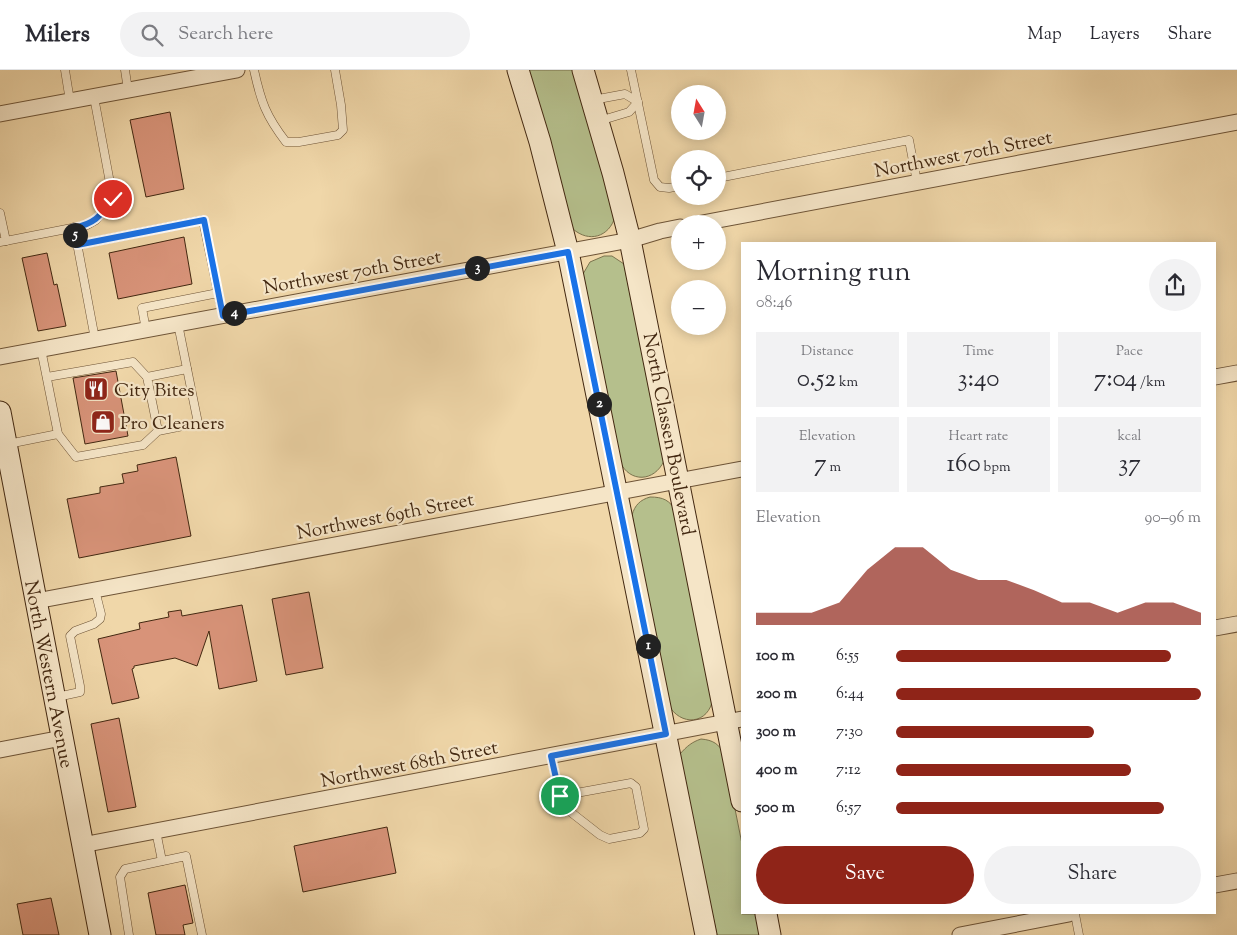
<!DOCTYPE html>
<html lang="en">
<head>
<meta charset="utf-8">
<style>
  body { margin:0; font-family:"Sorts Mill Goudy",serif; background:#f2f2f3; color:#2b2b33; height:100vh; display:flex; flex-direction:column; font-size:19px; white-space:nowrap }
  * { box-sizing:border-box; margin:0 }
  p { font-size:16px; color:#7c7c81 }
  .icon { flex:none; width:28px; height:28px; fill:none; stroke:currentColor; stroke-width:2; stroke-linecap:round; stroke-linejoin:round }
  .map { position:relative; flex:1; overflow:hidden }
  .side { position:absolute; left:741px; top:172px; width:475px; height:672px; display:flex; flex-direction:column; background:#fff; border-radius:0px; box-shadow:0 2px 12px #0003 }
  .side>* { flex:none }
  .needle { width:32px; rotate:349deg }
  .fabs { position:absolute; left:671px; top:15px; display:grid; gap:10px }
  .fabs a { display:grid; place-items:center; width:55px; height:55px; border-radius:50%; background:#fff; box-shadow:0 2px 12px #0003; font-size:25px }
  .pin { position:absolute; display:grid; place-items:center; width:42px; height:42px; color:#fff; margin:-21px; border:2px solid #fff; border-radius:50%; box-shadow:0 1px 5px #0007 }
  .km { position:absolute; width:25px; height:25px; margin:-12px; border-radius:50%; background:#222; color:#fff; font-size:14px; line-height:25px; text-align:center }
  .round { display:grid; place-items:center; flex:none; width:52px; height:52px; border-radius:26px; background:#f2f2f3 }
  .summary { display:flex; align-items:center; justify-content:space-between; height:85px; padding:0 15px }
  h1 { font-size:28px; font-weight:600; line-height:38px }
  .metrics { display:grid; grid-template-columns:repeat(3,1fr); gap:8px; height:85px; padding:5px 15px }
  .metrics div { display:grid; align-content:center; border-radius:0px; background:#f2f2f3; text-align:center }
  .metrics b { font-size:25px; font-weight:600 }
  .metrics small { font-size:14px; font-weight:400 }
  .metrics p { font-size:14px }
  .chart { height:140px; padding:10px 15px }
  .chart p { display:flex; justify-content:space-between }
  .chart svg { width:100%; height:90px; margin-top:5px; fill:#8f2418; opacity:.7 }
  .cta { display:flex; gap:10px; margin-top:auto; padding:10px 15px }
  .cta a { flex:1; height:58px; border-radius:30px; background:#8f2418; color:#fff; font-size:20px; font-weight:600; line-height:58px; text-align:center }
  .cta a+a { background:#f2f2f3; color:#2b2b33 }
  ul { padding:0 15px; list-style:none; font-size:16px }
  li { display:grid; grid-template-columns:80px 60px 1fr; align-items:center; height:38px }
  li i { height:12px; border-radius:6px; background:#8f2418 }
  header { display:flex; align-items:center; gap:30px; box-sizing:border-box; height:70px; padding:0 25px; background:#fff; border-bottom:1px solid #e1e1e2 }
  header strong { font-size:24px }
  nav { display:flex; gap:28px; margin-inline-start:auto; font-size:18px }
  .search { width:350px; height:45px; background:#f2f2f3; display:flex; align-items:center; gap:12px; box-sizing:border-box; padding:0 18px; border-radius:28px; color:#7c7c81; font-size:19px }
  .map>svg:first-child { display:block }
  .green { fill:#b5bf8c; stroke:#7c744e }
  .building { fill:#d89379; stroke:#432811 }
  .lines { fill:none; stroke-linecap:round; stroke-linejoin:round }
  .lane-casing { stroke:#6e5437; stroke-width:9 }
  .street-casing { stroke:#6e5437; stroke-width:17 }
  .secondary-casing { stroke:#432811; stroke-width:23 }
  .lane { stroke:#f5e5c7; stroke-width:8 }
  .street { stroke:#f5e5c7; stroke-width:15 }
  .secondary { stroke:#f5e5c7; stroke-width:21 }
  .route-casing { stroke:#fff; stroke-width:10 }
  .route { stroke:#1a73e8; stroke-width:6 }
  .labels { text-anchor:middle; stroke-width:4.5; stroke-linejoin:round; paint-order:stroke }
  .street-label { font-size:19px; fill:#432811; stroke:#f5e5c7 }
  .poi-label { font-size:19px; fill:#432811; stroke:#f5e5c7; text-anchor:start }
</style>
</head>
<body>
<header>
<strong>Milers</strong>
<div class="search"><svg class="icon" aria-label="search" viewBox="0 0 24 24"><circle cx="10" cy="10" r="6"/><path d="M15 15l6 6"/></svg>Search here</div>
<nav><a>Map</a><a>Layers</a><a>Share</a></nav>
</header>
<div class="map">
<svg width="1237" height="865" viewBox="0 0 1237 865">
  <rect width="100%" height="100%" fill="#f0d7a9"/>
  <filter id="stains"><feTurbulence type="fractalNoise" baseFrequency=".004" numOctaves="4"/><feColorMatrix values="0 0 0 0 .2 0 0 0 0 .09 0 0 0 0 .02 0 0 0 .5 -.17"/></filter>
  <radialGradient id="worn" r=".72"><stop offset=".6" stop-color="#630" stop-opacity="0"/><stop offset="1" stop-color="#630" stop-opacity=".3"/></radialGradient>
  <g class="green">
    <path d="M 527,0 L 574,0 L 615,147 C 609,167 589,173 573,159 Z"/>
    <path d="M 604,186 L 612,186 L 624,194 L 664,391 C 654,412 630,413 620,392 L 583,204 L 590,192 Z"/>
    <path d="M 650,427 C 663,427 670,430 676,442 L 713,628 C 709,655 680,657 668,634 L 632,445 C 635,435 640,430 650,427 Z"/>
    <path d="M 701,669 C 713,670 719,674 724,684 L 742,774 L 742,844 L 757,844 L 761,865 L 717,865 L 680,693 L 680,684 C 687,676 692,672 701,669 Z"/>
  </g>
  <g class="building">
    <polygon points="170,42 184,119 146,127 130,50"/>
    <polygon points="184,167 192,214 118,229 109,183"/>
    <polygon points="47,183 54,215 57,214 66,256 38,261 22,188"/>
    <polygon points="116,301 128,366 85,374 73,308"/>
    <polygon points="176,387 191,466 79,488 67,429 100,423 100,417 124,413 122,404 138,401 137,395"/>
    <polygon points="309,522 323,598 286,605 272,529"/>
    <polygon points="242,535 257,611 219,619 209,561 197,596 175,588 134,596 134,598 132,599 139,628 112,634 98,569 140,559 139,553 169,547 168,542 181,540 182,546"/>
    <polygon points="119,648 136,737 108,742 91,654"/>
    <polygon points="387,757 396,803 303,822 294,776"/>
    <polygon points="185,815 193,853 183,855 185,865 156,865 148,823"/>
    <polygon points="51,828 59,865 23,865 17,834"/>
  </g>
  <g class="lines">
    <defs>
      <g id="lane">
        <polyline points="65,0 70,31"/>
        <polyline points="125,0 128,20"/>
        <path d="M 254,0 C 261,32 266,46 286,72 L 299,72 L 338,65 L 343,60 L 341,35 L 335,0"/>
        <polyline points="631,0 654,110 660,117 669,118 680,116"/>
        <polyline points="593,30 625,24 638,32 629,42 599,51"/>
        <polyline points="718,108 909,70 917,112"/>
        <polyline points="0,143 6,171"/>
        <polyline points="74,157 95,269"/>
        <polyline points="0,172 87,155 96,150 113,129 94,27"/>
        <polyline points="77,175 203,150 218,223"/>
        <polyline points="146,260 142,238 218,223 223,245"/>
        <polyline points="41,279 58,364 76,387 143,375 158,361 198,353 178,254"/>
        <polyline points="47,307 133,292 147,307 158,361"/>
        <polyline points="147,307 187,299"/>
        <polyline points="8,374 58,364"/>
        <polyline points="57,627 80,622 80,616 70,566 75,561 94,554 100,549 101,544 95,520"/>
        <polyline points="551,686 560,726 568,740 600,765 609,769 640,763 644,759 636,717 631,713 560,726"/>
        <polyline points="156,761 162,791"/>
        <polyline points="1075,844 1079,865"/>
        <polyline points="129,865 120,807 125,799 186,786 202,865"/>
      </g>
      <g id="street">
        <polyline points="0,44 237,0"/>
        <polyline points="697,154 1237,52"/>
        <polyline points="0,287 630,170 660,161 680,157"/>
        <polyline points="1215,307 1237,303"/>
        <polyline points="36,531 742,399"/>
        <polyline points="1215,558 1237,554"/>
        <polyline points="0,680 62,668"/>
        <polyline points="82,775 742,649"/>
        <polyline points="1215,815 1237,811"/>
        <polyline points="960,865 1069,844"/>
      </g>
      <g id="secondary">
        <polyline points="518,0 540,72 568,182 706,865"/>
        <polyline points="583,0 613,103 630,170 742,731"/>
        <polyline points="0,342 100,865"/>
        <polyline points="766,844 770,865"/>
      </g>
    </defs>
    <use href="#lane" class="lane-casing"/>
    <use href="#street" class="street-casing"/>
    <use href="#secondary" class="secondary-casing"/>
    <use href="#lane" class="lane"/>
    <use href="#street" class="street"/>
    <use href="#secondary" class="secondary"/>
  </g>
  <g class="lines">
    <defs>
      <path id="route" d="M 113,129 C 100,146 96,153 74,158 L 77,175 L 204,150 L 223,246 L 568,182 L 666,664 L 551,686 L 560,726"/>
    </defs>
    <use href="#route" class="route-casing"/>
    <use href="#route" class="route"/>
  </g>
  <defs>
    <symbol id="restaurant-square" viewBox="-11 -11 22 22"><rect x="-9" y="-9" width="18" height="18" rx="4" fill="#8f2418" stroke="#f5e5c7"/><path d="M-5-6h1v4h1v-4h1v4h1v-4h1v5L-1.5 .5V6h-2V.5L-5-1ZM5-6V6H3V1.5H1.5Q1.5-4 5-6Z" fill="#fff"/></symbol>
    <symbol id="shop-square" viewBox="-11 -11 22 22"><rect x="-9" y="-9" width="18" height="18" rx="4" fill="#8f2418" stroke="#f5e5c7"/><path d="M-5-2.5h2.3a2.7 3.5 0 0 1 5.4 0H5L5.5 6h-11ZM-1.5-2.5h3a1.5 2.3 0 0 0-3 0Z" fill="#fff"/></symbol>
  </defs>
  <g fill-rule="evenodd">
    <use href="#restaurant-square" x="82" y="305" width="28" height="28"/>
    <use href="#shop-square" x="89" y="338" width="28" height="28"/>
  </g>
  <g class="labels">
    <g class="street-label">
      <text transform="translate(963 83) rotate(-11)" y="7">Northwest 70th Street</text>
      <text transform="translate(352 201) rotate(-10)" y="7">Northwest 70th Street</text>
      <text transform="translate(670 364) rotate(79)" y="7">North Classen Boulevard</text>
      <text transform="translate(385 445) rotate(-11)" y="7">Northwest 69th Street</text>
      <text transform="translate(50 604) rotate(79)" y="7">North Western Avenue</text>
      <text transform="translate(409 693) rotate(-11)" y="7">Northwest 68th Street</text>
    </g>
    <g class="poi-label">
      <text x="114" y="326">City Bites</text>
      <text x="120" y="359">Pro Cleaners</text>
    </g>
  </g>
  <rect width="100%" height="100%" filter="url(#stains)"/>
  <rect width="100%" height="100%" fill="url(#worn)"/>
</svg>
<div class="fabs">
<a><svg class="needle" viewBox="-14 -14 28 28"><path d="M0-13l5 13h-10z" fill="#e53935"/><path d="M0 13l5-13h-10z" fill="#7c7c81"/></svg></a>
<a><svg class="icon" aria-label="locate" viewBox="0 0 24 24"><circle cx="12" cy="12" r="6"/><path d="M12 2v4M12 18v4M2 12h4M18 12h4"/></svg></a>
<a>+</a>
<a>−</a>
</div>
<div class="pin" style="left:560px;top:726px;background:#1e9e55"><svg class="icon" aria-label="arrive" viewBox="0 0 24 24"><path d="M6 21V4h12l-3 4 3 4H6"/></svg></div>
<div class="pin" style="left:113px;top:129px;background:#d93025"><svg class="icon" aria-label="check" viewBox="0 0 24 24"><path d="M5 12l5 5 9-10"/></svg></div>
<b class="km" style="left:648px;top:576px">1</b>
<b class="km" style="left:599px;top:334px">2</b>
<b class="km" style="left:477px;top:198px">3</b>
<b class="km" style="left:234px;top:243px">4</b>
<b class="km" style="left:75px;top:165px">5</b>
<section class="side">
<div class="summary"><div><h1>Morning run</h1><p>08:46</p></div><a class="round"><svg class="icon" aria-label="share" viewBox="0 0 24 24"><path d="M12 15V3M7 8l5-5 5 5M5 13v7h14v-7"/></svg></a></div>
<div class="metrics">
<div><p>Distance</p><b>0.52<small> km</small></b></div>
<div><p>Time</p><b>3:40</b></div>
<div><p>Pace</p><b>7:04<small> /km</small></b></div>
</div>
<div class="metrics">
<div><p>Elevation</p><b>7<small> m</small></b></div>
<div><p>Heart rate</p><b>160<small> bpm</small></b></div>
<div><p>kcal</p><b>37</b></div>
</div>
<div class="chart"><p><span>Elevation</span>90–96 m</p>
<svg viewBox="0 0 160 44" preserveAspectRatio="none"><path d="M0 44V38L10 38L20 38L30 33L40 17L50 6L60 6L70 17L80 22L90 22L100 27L110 33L120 33L130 38L140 33L150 33L160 38V44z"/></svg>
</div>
<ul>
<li><b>100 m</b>6:55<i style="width:90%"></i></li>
<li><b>200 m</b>6:44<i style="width:100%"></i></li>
<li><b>300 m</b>7:30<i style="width:65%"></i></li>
<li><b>400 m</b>7:12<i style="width:77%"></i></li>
<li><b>500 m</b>6:57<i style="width:88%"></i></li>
</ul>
<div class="cta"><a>Save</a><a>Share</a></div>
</section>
</div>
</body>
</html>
